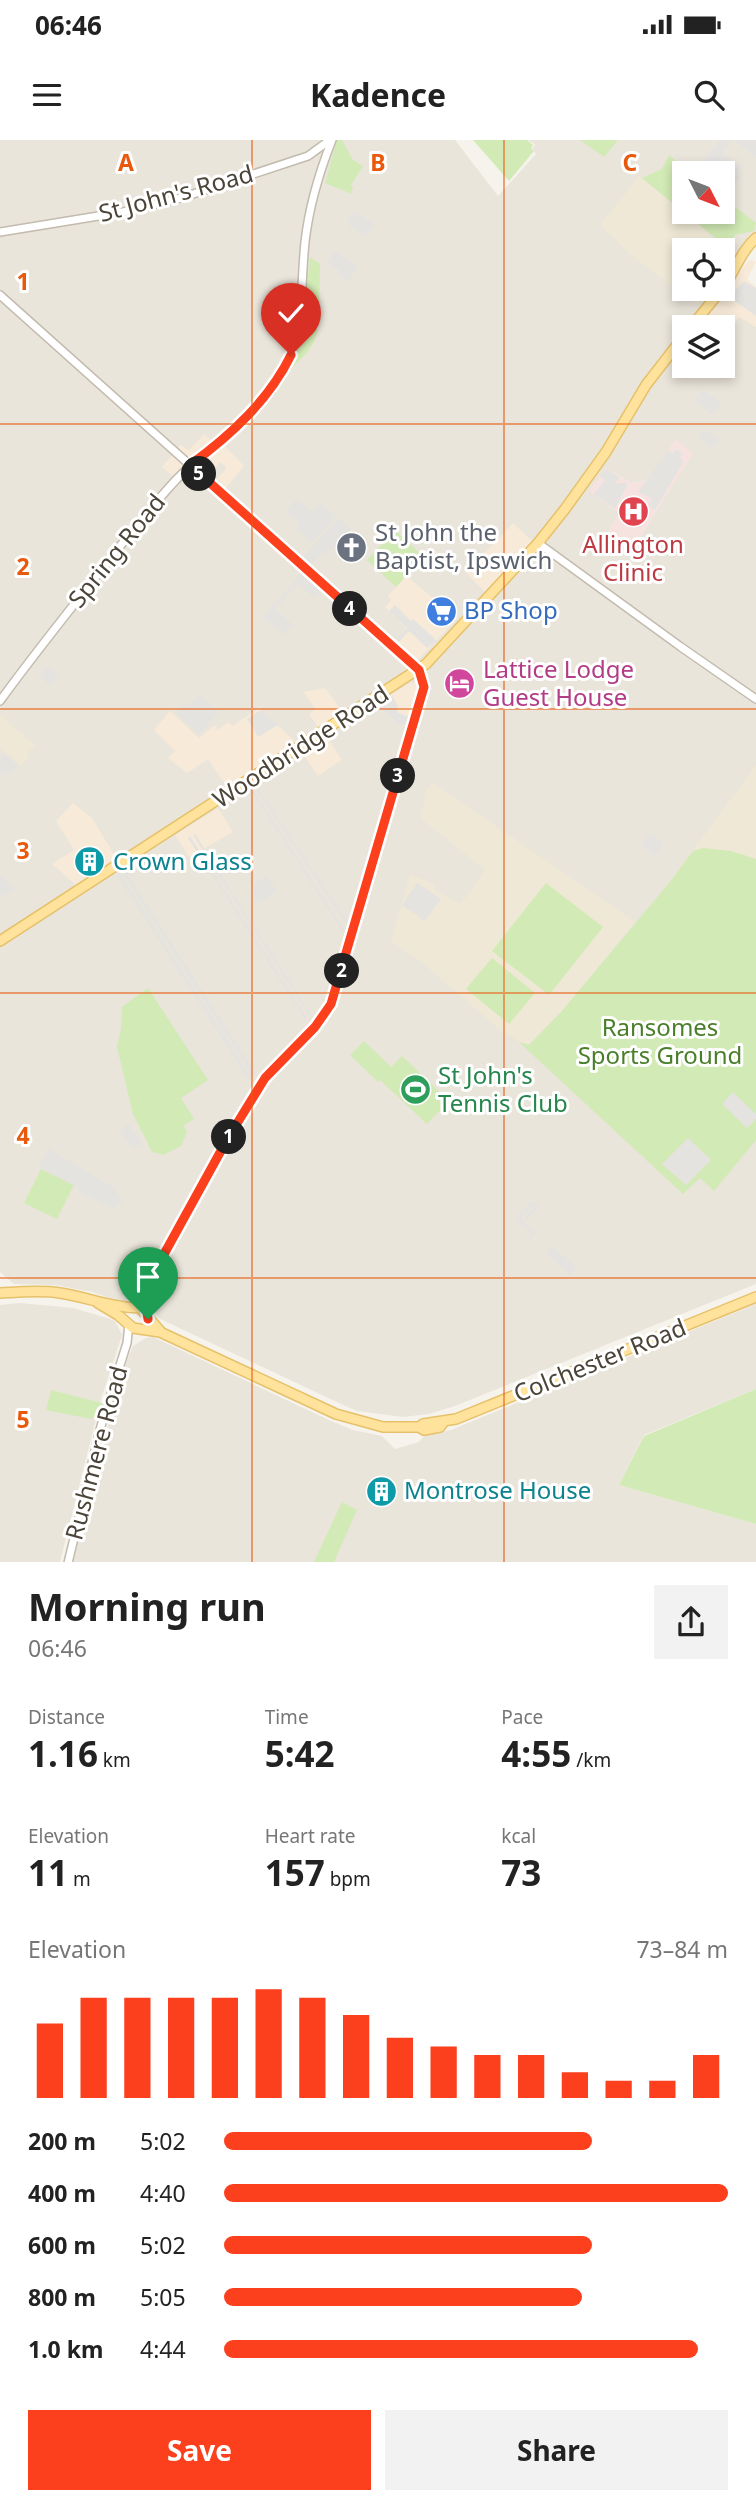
<!DOCTYPE html>
<html lang="en">
<head>
<meta charset="utf-8">
<style>
  body { margin:0; font-family:"Noto Sans",sans-serif; background:#f2f2f2; color:#222; height:100vh; display:flex; flex-direction:column; font-size:26px; white-space:nowrap }
  * { box-sizing:border-box; margin:0 }
  p { font-size:23px; color:#767676 }
  .icon { flex:none; width:38px; height:38px; fill:none; stroke:currentColor; stroke-width:2; stroke-linecap:round; stroke-linejoin:round }
  .map { position:relative; height:1422px; overflow:hidden }
  .details { display:flex; flex-direction:column; background:#fff; flex:1 }
  .details>* { flex:none }
  .needle { width:46px; rotate:132deg }
  .fabs { position:absolute; left:672px; top:21px; display:grid; gap:14px }
  .fabs a { display:grid; place-items:center; width:63px; height:63px; border-radius:0px; background:#fff; box-shadow:0 4px 10px #0003; font-size:35px }
  .pin { position:absolute; display:grid; place-items:center; width:60px; height:60px; color:#fff; margin:-72px -30px; border-radius:50% 50% 50% 0; rotate:-45deg; box-shadow:0 0 7px #0007 }
  .pin .icon { rotate:45deg }
  .km { position:absolute; width:35px; height:35px; margin:-18px; border-radius:50%; background:#222; color:#fff; font-size:19px; line-height:35px; text-align:center }
  .round { display:grid; place-items:center; flex:none; width:74px; height:74px; border-radius:0px; background:#f2f2f2 }
  .head { display:flex; align-items:center; justify-content:space-between; height:119px; padding:0 28px }
  h1 { font-size:38px; font-weight:700; line-height:52px }
  .metrics { display:grid; grid-template-columns:repeat(3,1fr); gap:10px; height:119px; padding:7px 28px }
  .metrics div { display:grid; align-content:center }
  .metrics b { font-size:35px; font-weight:700 }
  .metrics small { font-size:19px; font-weight:400 }
  .metrics p { font-size:19px }
  .chart { height:196px; padding:14px 28px }
  .chart p { display:flex; justify-content:space-between }
  .chart svg { width:100%; height:126px; margin-top:7px; stroke:#fc3f1d; stroke-width:6 }
  .button { display:flex; gap:14px; margin-top:auto; padding:14px 28px }
  .button a { flex:1; height:80px; border-radius:0px; background:#fc3f1d; color:#fff; font-size:28px; font-weight:700; line-height:80px; text-align:center }
  .button a+a { background:#f2f2f2; color:#222 }
  ul { padding:0 28px; list-style:none; font-size:23px }
  li { display:grid; grid-template-columns:112px 84px 1fr; align-items:center; height:52px }
  li i { height:18px; border-radius:9px; background:#fc3f1d }
  .status { display:flex; justify-content:space-between; align-items:center; height:49px; padding:0 35px; background:#fff; direction:ltr }
  .status svg { height:19px; fill:currentColor }
  header { display:flex; justify-content:space-between; align-items:center; height:91px; padding:0 28px; background:#fff; font-size:32px; font-weight:700 }
  .map>svg:first-child { display:block }
  .residential { fill:#eae5da; fill-rule:evenodd }
  .commercial { fill:#f7ead8 }
  .education { fill:#efe8d6 }
  .medical { fill:#f6e3e0 }
  .green { fill:#d2eab5 }
  .parking { fill:#e5e3e0 }
  .lines { fill:none; stroke-linecap:round; stroke-linejoin:round }
  .minor-casing { stroke:#c2bbae; stroke-width:10 }
  .major-casing { stroke:#e6c16a; stroke-width:12 }
  .minor { stroke:#fff; stroke-width:7 }
  .major { stroke:#ffe39c; stroke-width:9 }
  .route-casing { stroke:#fff; stroke-width:14 }
  .route { stroke:#fc3f1d; stroke-width:9 }
  .grid { fill:none; stroke:#e8590c; stroke-width:2; stroke-opacity:0.55 }
  .labels { text-anchor:middle; stroke-width:6; stroke-linejoin:round; paint-order:stroke }
  .street-label { font-size:24px; fill:#4b4439; stroke:#fff }
  .worship-label { font-size:24px; fill:#5b616d; stroke:#fff; text-anchor:start }
  .health-label { font-size:24px; fill:#be3a42; stroke:#fff }
  .shop-label { font-size:24px; fill:#366cbe; stroke:#fff; text-anchor:start }
  .hotel-label { font-size:24px; fill:#b23c85; stroke:#fff; text-anchor:start }
  .culture-label { font-size:24px; fill:#0d838f; stroke:#fff; text-anchor:start }
  .park-label { font-size:24px; fill:#4a7f2a; stroke:#fff }
  .leisure-label { font-size:24px; fill:#27864d; stroke:#fff; text-anchor:start }
  .grid-label { font-size:23px; text-anchor:middle; font-weight:bold; fill:#e8590c; stroke:#fff; stroke-width:6; stroke-linejoin:round; paint-order:stroke }
</style>
</head>
<body>
<div class="status"><b>06:46</b><svg viewBox="0 0 49 12"><path d="M0 12V9h3v3zM5 12V6h3v6zM10 12V3h3v9zM15 12V0h3v12zM26 1h20v11H26zM47 4h2v5h-2z"/></svg></div>
<header><svg class="icon" aria-label="menu" viewBox="0 0 24 24"><path d="M4 6h16M4 12h16M4 18h16"/></svg>Kadence<svg class="icon" aria-label="search" viewBox="0 0 24 24"><circle cx="10" cy="10" r="6"/><path d="M15 15l6 6"/></svg></header>
<div class="map">
<svg width="756" height="1423" viewBox="0 0 756 1423">
  <rect width="100%" height="100%" fill="#f6f3ec"/>
  <g class="residential">
    <path d="M 0,0 L 455,0 L 498,56 L 536,14 L 532,9 L 535,5 L 528,0 L 756,0 L 756,95 L 723,143 L 723,110 L 684,110 L 684,149 L 718,149 L 702,169 L 730,190 L 739,176 L 756,187 L 756,1144 L 455,1266 L 429,1274 L 403,1277 L 357,1271 L 341,1264 L 158,1178 L 152,1163 L 138,1156 L 122,1162 L 92,1152 L 55,1145 L 14,1144 L 0,1132 ZM 684,33 L 723,33 L 723,72 L 684,72 ZM 684,187 L 723,187 L 723,226 L 684,226 ZM 214,303 L 237,336 L 221,322 L 182,335 L 162,327 L 181,305 L 188,311 ZM 692,313 L 631,412 L 605,396 L 620,374 L 606,328 L 631,343 L 649,340 Z"/>
    <polygon points="20,1163 73,1168 107,1178 115,1181 122,1195 101,1259 60,1422 0,1423 0,1165"/>
    <polygon points="756,1164 756,1249 644,1295 619,1345 756,1384 756,1422 73,1423 111,1274 128,1218 133,1206 146,1198 153,1197 168,1204 331,1281 353,1290 382,1296 395,1309 419,1302 425,1295 451,1290"/>
  </g>
  <g class="commercial">
    <polygon points="750,119 756,122 747,139 756,147 756,187 739,177 730,190 708,173"/>
    <polygon points="204,294 214,302 218,299 244,326 226,348 217,339 227,327 221,322 195,347 182,335 177,340 162,327 181,305 188,311"/>
    <polygon points="513,383 534,403 488,455 466,433"/>
    <polygon points="406,436 458,478 417,521 394,502 406,488 385,467 391,460 388,456"/>
    <polygon points="416,542 419,550 407,586 397,583 375,565 410,543"/>
    <polygon points="325,548 347,577 324,592 342,620 318,636 299,609 322,593 309,574 316,569 303,552"/>
    <polygon points="259,568 298,604 229,650 208,619 187,633 168,618 175,611 154,590 170,571 199,598 215,585 218,590 228,582 232,586"/>
    <polygon points="73,663 92,678 117,719 77,746 52,724 74,710 56,681"/>
    <polygon points="218,668 233,692 189,717 175,695"/>
  </g>
  <g class="education">
    <polygon points="639,36 703,88 711,97 706,103 715,110 684,110 684,149 695,149 704,156 697,165 631,115 608,93 601,84"/>
    <polygon points="0,575 35,605 28,613 30,616 21,626 0,608"/>
    <polygon points="756,625 756,840 662,752"/>
    <polygon points="433,643 635,782 562,871 529,905 519,902 500,890 422,822 391,802 410,735 435,744 433,749 460,764 476,745 485,729 421,679 426,651"/>
  </g>
  <polygon class="medical" points="675,299 693,313 631,412 605,396 620,374 589,351 606,328 631,343 649,340"/>
  <g class="green">
    <polygon points="337,0 342,0 353,20 363,26 351,45 353,47 351,52 352,54 325,43"/>
    <polygon points="473,0 527,0 533,5 531,9 534,11 509,41"/>
    <polygon points="580,0 618,0 604,17"/>
    <polygon points="669,15 689,33 684,33 684,72 723,72 723,58 756,83 754,91 735,95 730,103 718,100 642,38 662,29"/>
    <path d="M 310,117 L 320,124 L 319,173 L 322,175 L 314,187 L 318,190 C 313,210 299,222 284,234 L 302,196 Z"/>
    <polygon points="395,390 424,417 396,447 367,420"/>
    <polygon points="703,708 731,711 756,719 756,1000 714,1051 700,1038 683,1054 519,902 529,905 562,871 669,743 693,711"/>
    <polygon points="546,743 603,787 549,855 492,811"/>
    <polygon points="492,818 535,853 509,884 466,849"/>
    <polygon points="148,848 208,940 181,958 194,979 183,986 187,992 181,1006 164,1015 152,1012 133,974 117,907 121,889 122,867"/>
    <polygon points="364,901 391,927 402,916 449,961 427,984 380,940 378,942 350,915"/>
    <polygon points="41,1029 74,1045 57,1079 24,1063"/>
    <polygon points="756,1249 756,1384 619,1345 644,1296"/>
    <polygon points="51,1250 102,1263 99,1274 91,1279 46,1270"/>
    <polygon points="342,1362 357,1370 334,1422 314,1422"/>
  </g>
  <g class="parking">
    <polygon points="720,0 732,0 722,13 741,28 736,34 740,37 732,47 723,40 723,33 714,33 702,23"/>
    <polygon points="734,0 756,0 756,17"/>
    <polygon points="354,71 375,84 366,97 350,87 351,84 347,81"/>
    <polygon points="334,111 358,126 348,142 338,135 340,131 327,123"/>
    <polygon points="744,141 756,148 756,176 725,154 730,146 736,150"/>
    <polygon points="702,249 722,263 713,275 694,261"/>
    <polygon points="705,289 719,299 712,308 698,298"/>
    <polygon points="676,309 682,313 680,318 684,321 655,370 648,365 652,358 638,352 668,310 673,313"/>
    <polygon points="606,329 620,337 615,344 626,342 627,346 615,369 594,354 605,340 600,337"/>
    <polygon points="297,359 312,372 320,363 336,377 312,403 296,389 300,385 286,371"/>
    <polygon points="338,378 351,389 326,415 323,412 311,425 303,418"/>
    <polygon points="302,433 322,450 315,458 298,443 275,469 293,485 284,495 263,477"/>
    <polygon points="395,465 411,481 413,479 437,501 427,508 409,491 399,502 396,499 407,488 389,471"/>
    <polygon points="48,526 59,536 50,546 39,535"/>
    <polygon points="200,554 219,572 199,594 176,572 183,564 188,567"/>
    <polygon points="392,556 398,566 397,572 409,577 406,586 397,583 377,566"/>
    <polygon points="261,570 278,585 258,597 247,579"/>
    <polygon points="4,613 18,625 9,635 5,632 0,636 0,618"/>
    <polygon points="255,643 349,784 347,785 253,644"/>
    <polygon points="250,645 346,792 344,794 248,646"/>
    <polygon points="650,693 664,703 655,716 641,706"/>
    <polygon points="195,694 312,876 310,877 193,695"/>
    <polygon points="190,696 307,878 305,880 188,698"/>
    <polygon points="124,729 256,934 253,936 121,731"/>
    <polygon points="119,732 251,937 248,939 116,734"/>
    <polygon points="0,734 16,749 0,757"/>
    <polygon points="267,736 277,751 258,764 251,752 255,749 252,745"/>
    <polygon points="417,743 441,759 425,781 402,765"/>
    <polygon points="733,952 756,974 756,979 747,988 722,964"/>
    <polygon points="129,984 142,1002 141,1005 132,1008 119,990"/>
    <polygon points="688,998 711,1020 686,1045 662,1024"/>
    <polygon points="49,1009 111,1046 123,1061 113,1068 78,1052 80,1048 38,1027"/>
    <polygon points="531,1061 539,1067 527,1080 525,1078 534,1067 533,1065 521,1079 536,1093 530,1099 529,1098 532,1094 515,1079"/>
    <polygon points="552,1106 577,1127 570,1135 546,1114"/>
  </g>
  <g class="lines">
    <defs>
      <g id="minor">
        <polyline points="0,92 123,72 181,58 308,16 330,0"/>
        <path d="M 0,155 L 409,521 L 419,530 L 425,543 L 331,864 C 314,897 278,917 258,948 C 226,997 198,1050 171,1102 C 160,1124 152,1149 136,1168"/>
        <polyline points="538,403 681,507 756,559"/>
        <path d="M 0,561 C 29,521 60,482 91,443 C 118,409 145,373 175,341 C 209,304 260,278 283,232 C 305,187 300,150 305,102 C 309,67 319,33 332,0"/>
        <polyline points="68,1423 101,1286 127,1203 129,1184"/>
      </g>
      <g id="major">
        <path d="M 723,148 C 735,131 741,111 756,98"/>
        <polyline points="691,187 722,149"/>
        <polyline points="0,801 426,524 538,403 565,369 606,312 646,245 684,196"/>
        <path d="M 0,1153 C 20,1152 40,1150 60,1153 C 87,1157 112,1168 140,1168 L 160,1191"/>
        <polyline points="98,1163 118,1175 133,1188 160,1192 336,1274 383,1287 419,1287 424,1290 440,1287 443,1283"/>
        <polyline points="419,1287 423,1284 456,1279 756,1157"/>
      </g>
    </defs>
    <use href="#minor" class="minor-casing"/>
    <use href="#major" class="major-casing"/>
    <use href="#minor" class="minor"/>
    <use href="#major" class="major"/>
  </g>
  <g class="lines">
    <defs>
      <path id="route" d="M 148,1179 L 145,1158 L 163,1116 L 228,998 L 265,938 L 315,887 L 331,864 L 424,547 L 419,530 L 190,325 C 231,295 269,260 291,215"/>
    </defs>
    <use href="#route" class="route-casing"/>
    <use href="#route" class="route"/>
  </g>
  <path class="grid" d="M 252,0 L 252,1423M 504,0 L 504,1423M 0,284 L 756,284M 0,569 L 756,569M 0,853 L 756,853M 0,1138 L 756,1138"/>
  <defs>
    <symbol id="hospital-disc" viewBox="-11 -11 22 22"><circle r="9.5" fill="#e0444e" stroke="#fff"/><path d="M-5-5h3v3.5h4V-5h3V5h-3V1.5h-4V5h-3Z" fill="#fff"/></symbol>
    <symbol id="church-disc" viewBox="-11 -11 22 22"><circle r="9.5" fill="#6b7280" stroke="#fff"/><path d="M-1.2-6h2.4v3.5h3.3v2.4h-3.3V6h-2.4V-.1h-3.3v-2.4h3.3Z" fill="#fff"/></symbol>
    <symbol id="supermarket-disc" viewBox="-11 -11 22 22"><circle r="9.5" fill="#3f7fe0" stroke="#fff"/><path d="M-6-5.5h2.5l.6 2H6L4.5 2H-2.5L-4.4-4H-6ZM-1.5 3.2a1.3 1.3 0 1 0 .1 0ZM3 3.2a1.3 1.3 0 1 0 .1 0Z" fill="#fff"/></symbol>
    <symbol id="hotel-disc" viewBox="-11 -11 22 22"><circle r="9.5" fill="#d1479c" stroke="#fff"/><path d="M-6-4.5h1.5V1H6V5H4.5V3h-9V5H-6ZM-4 0a1.8 1.8 0 1 1 3.6 0ZM.5 0V-2.5h3Q6-2.5 6 0Z" fill="#fff"/></symbol>
    <symbol id="building-disc" viewBox="-11 -11 22 22"><circle r="9.5" fill="#0f9aa8" stroke="#fff"/><path d="M-4-6H4V6H1V3H-1V6H-4ZM-2.5-4.3h1.7v1.8h-1.7ZM.8-4.3h1.7v1.8H.8ZM-2.5-1h1.7V.8h-1.7ZM.8-1h1.7V.8H.8Z" fill="#fff"/></symbol>
    <symbol id="stadium-disc" viewBox="-11 -11 22 22"><circle r="9.5" fill="#2e9e5b" stroke="#fff"/><path d="M0-5a6.5 5 0 1 0 0 10a6.5 5 0 1 0 0-10ZM-3.5-1.8h7v3.6h-7Z" fill="#fff"/></symbol>
  </defs>
  <g fill-rule="evenodd">
    <use href="#hospital-disc" x="616" y="354" width="35" height="35"/>
    <use href="#church-disc" x="334" y="390" width="35" height="35"/>
    <use href="#supermarket-disc" x="424" y="454" width="35" height="35"/>
    <use href="#hotel-disc" x="442" y="526" width="35" height="35"/>
    <use href="#building-disc" x="72" y="704" width="35" height="35"/>
    <use href="#stadium-disc" x="398" y="932" width="35" height="35"/>
    <use href="#building-disc" x="364" y="1334" width="35" height="35"/>
  </g>
  <g class="labels">
    <g class="street-label">
      <text transform="translate(176 54) rotate(-15)" y="8">St John's Road</text>
      <text transform="translate(117 411) rotate(-51)" y="8">Spring Road</text>
      <text transform="translate(301 607) rotate(-33)" y="8">Woodbridge Road</text>
      <text transform="translate(600 1221) rotate(-22)" y="8">Colchester Road</text>
      <text transform="translate(97 1313) rotate(-75)" y="8">Rushmere Road</text>
    </g>
    <g class="worship-label">
      <text x="375" y="401">St John the<tspan x="375" dy="28">Baptist, Ipswich</tspan></text>
    </g>
    <g class="health-label">
      <text x="633" y="413">Allington<tspan x="633" dy="28">Clinic</tspan></text>
    </g>
    <g class="shop-label">
      <text x="464" y="479">BP Shop</text>
    </g>
    <g class="hotel-label">
      <text x="483" y="538">Lattice Lodge<tspan x="483" dy="28">Guest House</tspan></text>
    </g>
    <g class="culture-label">
      <text x="113" y="730">Crown Glass</text>
      <text x="404" y="1359">Montrose House</text>
    </g>
    <g class="park-label">
      <text x="660" y="896">Ransomes<tspan x="660" dy="28">Sports Ground</tspan></text>
    </g>
    <g class="leisure-label">
      <text x="438" y="944">St John's<tspan x="438" dy="28">Tennis Club</tspan></text>
    </g>
  </g>
  <g class="grid-label">
    <text x="126" y="31">A</text>
    <text x="378" y="31">B</text>
    <text x="630" y="31">C</text>
    <text x="23" y="150">1</text>
    <text x="23" y="435">2</text>
    <text x="23" y="719">3</text>
    <text x="23" y="1004">4</text>
    <text x="23" y="1288">5</text>
  </g>
</svg>
<div class="fabs">
<a><svg class="needle" viewBox="-14 -14 28 28"><path d="M0-13l5 13h-10z" fill="#e53935"/><path d="M0 13l5-13h-10z" fill="#767676"/></svg></a>
<a><svg class="icon" aria-label="locate" viewBox="0 0 24 24"><circle cx="12" cy="12" r="6"/><path d="M12 2v4M12 18v4M2 12h4M18 12h4"/></svg></a>
<a><svg class="icon" aria-label="layers" viewBox="0 0 24 24"><path d="M12 4l9 5-9 5-9-5zM3 14l9 5 9-5"/></svg></a>
</div>
<div class="pin" style="left:148px;top:1179px;background:#1e9e55"><svg class="icon" aria-label="arrive" viewBox="0 0 24 24"><path d="M6 21V4h12l-3 4 3 4H6"/></svg></div>
<div class="pin" style="left:291px;top:215px;background:#d93025"><svg class="icon" aria-label="check" viewBox="0 0 24 24"><path d="M5 12l5 5 9-10"/></svg></div>
<b class="km" style="left:229px;top:997px">1</b>
<b class="km" style="left:342px;top:831px">2</b>
<b class="km" style="left:398px;top:636px">3</b>
<b class="km" style="left:350px;top:469px">4</b>
<b class="km" style="left:199px;top:334px">5</b>
</div>
<section class="details">
<div class="head"><div><h1>Morning run</h1><p>06:46</p></div><a class="round"><svg class="icon" aria-label="share" viewBox="0 0 24 24"><path d="M12 15V3M7 8l5-5 5 5M5 13v7h14v-7"/></svg></a></div>
<div class="metrics">
<div><p>Distance</p><b>1.16<small> km</small></b></div>
<div><p>Time</p><b>5:42</b></div>
<div><p>Pace</p><b>4:55<small> /km</small></b></div>
</div>
<div class="metrics">
<div><p>Elevation</p><b>11<small> m</small></b></div>
<div><p>Heart rate</p><b>157<small> bpm</small></b></div>
<div><p>kcal</p><b>73</b></div>
</div>
<div class="chart"><p><span>Elevation</span>73–84 m</p>
<svg viewBox="0 0 160 44" preserveAspectRatio="none"><path d="M5 44V18M15 44V9M25 44V9M35 44V9M45 44V9M55 44V6M65 44V9M75 44V15M85 44V23M95 44V26M105 44V29M115 44V29M125 44V35M135 44V38M145 44V38M155 44V29"/></svg>
</div>
<ul>
<li><b>200 m</b>5:02<i style="width:73%"></i></li>
<li><b>400 m</b>4:40<i style="width:100%"></i></li>
<li><b>600 m</b>5:02<i style="width:73%"></i></li>
<li><b>800 m</b>5:05<i style="width:71%"></i></li>
<li><b>1.0 km</b>4:44<i style="width:94%"></i></li>
</ul>
<div class="button"><a>Save</a><a>Share</a></div>
</section>
</body>
</html>
